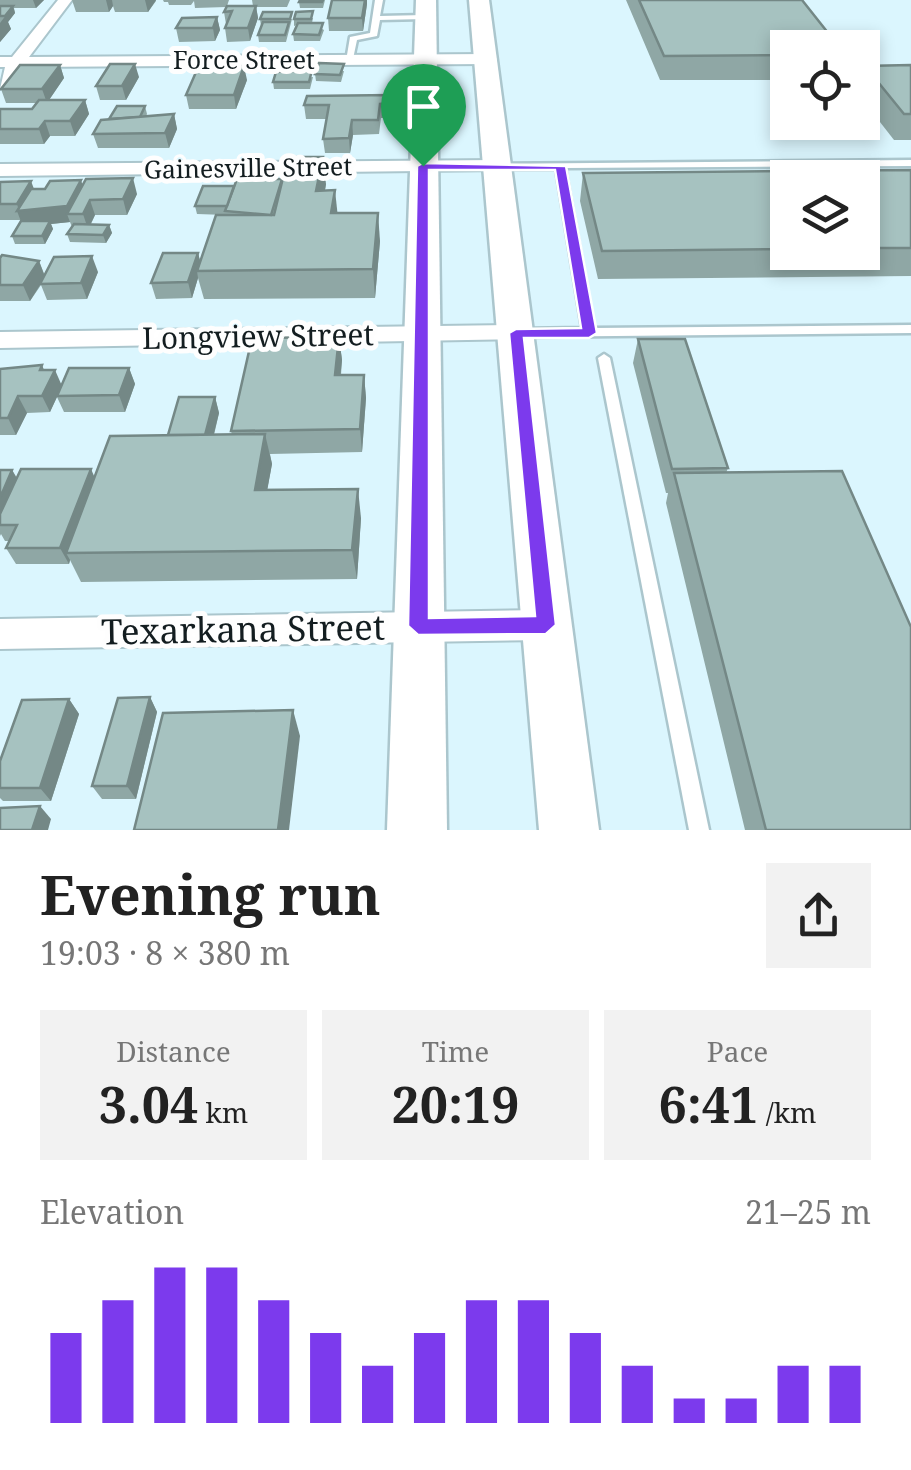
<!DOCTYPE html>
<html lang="en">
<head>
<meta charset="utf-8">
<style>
  body { margin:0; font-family:"Noto Serif",serif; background:#f2f2f2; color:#222; height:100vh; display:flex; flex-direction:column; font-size:38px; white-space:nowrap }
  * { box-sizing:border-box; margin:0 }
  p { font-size:32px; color:#767676 }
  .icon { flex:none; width:55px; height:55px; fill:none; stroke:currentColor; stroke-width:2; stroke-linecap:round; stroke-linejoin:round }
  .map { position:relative; height:830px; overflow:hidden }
  .details { display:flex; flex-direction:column; background:#fff; flex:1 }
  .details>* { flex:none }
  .tools { position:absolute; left:770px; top:30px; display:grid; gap:20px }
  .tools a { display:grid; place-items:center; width:110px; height:110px; border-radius:0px; background:#fff; box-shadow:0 5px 15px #0003; font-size:50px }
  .pin { position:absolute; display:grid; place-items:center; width:85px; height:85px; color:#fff; margin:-102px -42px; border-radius:50% 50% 50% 0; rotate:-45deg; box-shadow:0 0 10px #0007 }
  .pin .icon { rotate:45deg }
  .round { display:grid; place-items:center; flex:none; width:105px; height:105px; border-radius:0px; background:#f2f2f2 }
  .overview { display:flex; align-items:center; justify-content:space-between; height:170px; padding:0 40px }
  h1 { font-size:55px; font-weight:700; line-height:75px }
  .metrics { display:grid; grid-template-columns:repeat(3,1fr); gap:15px; height:170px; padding:10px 40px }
  .metrics div { display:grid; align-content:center; border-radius:0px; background:#f2f2f2; text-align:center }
  .metrics b { font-size:50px; font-weight:700 }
  .metrics small { font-size:28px; font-weight:400 }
  .metrics p { font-size:28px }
  .chart { height:280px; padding:20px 40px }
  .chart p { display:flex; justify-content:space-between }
  .chart svg { width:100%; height:180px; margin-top:10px; stroke:#7c3aed; stroke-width:6 }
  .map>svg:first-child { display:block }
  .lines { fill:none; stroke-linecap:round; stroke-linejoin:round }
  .service-casing { stroke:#abc6cd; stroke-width:5 }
  .minor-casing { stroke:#abc6cd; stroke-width:4 }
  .secondary-casing { stroke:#abc6cd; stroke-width:5 }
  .service { fill:#fff; fill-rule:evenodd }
  .minor { fill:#fff; fill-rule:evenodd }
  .secondary { fill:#fff; fill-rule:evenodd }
  .wall { fill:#8fa7a5; fill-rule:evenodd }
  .shaded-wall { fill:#748886 }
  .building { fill:#a6c2c0; stroke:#748886; stroke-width:2.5 }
  .route { fill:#7c3aed; stroke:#fff; stroke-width:2.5; fill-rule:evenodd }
  .labels { text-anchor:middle; stroke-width:10; stroke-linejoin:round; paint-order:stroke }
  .far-street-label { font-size:25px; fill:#131d20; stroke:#fefefe }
  .street-label { font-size:30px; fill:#131d20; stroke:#fefefe }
  .near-street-label { font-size:35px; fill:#131d20; stroke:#fefefe }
</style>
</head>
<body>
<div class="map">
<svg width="911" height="830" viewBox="0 0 911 830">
  <rect width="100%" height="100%" fill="#dbf6fe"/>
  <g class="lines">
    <defs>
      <g id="service">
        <polygon points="375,0 383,0 380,16 425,15 429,17 425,19 380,20 377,36 357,40 353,59 346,61 350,37 370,33"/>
        <polygon points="911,160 911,166 565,168 594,328 911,325 911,333 517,337 511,333 517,329 582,328 556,169 497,169 492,166 494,164"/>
        <polygon points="604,354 610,358 709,830 689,830 598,358"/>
      </g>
      <g id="minor">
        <polygon points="58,0 72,0 29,57 489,54 497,59 489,64 22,67 0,89 5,67 0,67 0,57 12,57"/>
        <polygon points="496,160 506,166 503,170 0,176 0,164"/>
        <polygon points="516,325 528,333 525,339 0,348 0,332"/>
        <polygon points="545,610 557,614 562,625 557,636 545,640 0,649 0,619"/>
      </g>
      <g id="secondary">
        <polygon points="416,0 436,0 447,830 387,830"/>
        <polygon points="469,0 489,0 599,830 539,830"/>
      </g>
    </defs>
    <use href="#service" class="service-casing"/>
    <use href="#minor" class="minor-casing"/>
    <use href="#secondary" class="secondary-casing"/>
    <use href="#service" class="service"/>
    <use href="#minor" class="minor"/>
    <use href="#secondary" class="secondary"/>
  </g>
  <g class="wall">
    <polygon points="0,0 44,0 36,8 14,8 15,13 8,22 11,29 0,42"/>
    <polygon points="72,0 156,0 156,1 148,12 115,12 113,6 109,12 76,12"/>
    <polygon points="163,0 229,0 227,6 253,6 252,0 290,0 287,7 256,7 258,18 250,41 227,42 225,28 226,24 224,12 226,7 195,8 194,1 191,5 169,5 168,2 164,2"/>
    <polygon points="325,0 323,8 300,8 299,2"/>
    <polygon points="626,0 802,0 788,48 788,80 660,80"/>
    <polygon points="367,4 363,31 329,31 328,18"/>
    <polygon points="217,17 220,30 215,41 179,42 176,28"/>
    <polygon points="313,18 312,23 324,30 320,41 294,41 293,34 297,25 294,26 294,19"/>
    <polygon points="260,19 292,19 286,42 259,42 258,35 261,26"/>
    <polygon points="60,65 64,78 49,100 85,100 89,114 75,136 50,136 44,144 0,144 0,109 32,109 37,103 6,103 1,89"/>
    <polygon points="911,65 911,140 894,140 862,99 862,72 865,66"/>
    <polygon points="344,71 341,82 316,81 315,74"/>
    <polygon points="139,77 126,100 100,100 96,86"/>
    <polygon points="313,77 310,89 274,89 273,82"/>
    <polygon points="247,80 236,109 189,109 186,95"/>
    <polygon points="391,95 391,118 381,118 379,134 353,135 350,153 325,153 323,139 327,119 306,119 304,105"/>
    <polygon points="145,106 147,114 146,116 174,114 177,129 169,148 98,148 93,134 109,119"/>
    <path d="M 911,170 L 911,276 L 598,279 L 580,201 L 583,173 ZM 788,178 L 862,178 L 862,252 L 788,252 Z"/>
    <polygon points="0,182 34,189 82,186 137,194 127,215 95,215 91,224 109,225 112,233 106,243 70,242 67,234 72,227 70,222 51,224 53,229 45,244 15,244 12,236 21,221 20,220 0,220"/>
    <polygon points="326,184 325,190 337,213 380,241 375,298 204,299 198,278 192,298 156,299 151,283 198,253 200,261 226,215 197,214 195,206 234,186"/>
    <polygon points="0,258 39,261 45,276 98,272 87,299 47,300 41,285 30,301 0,301"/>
    <polygon points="339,337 342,360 341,375 364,375 366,398 362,452 270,454 272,464 267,490 361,518 357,579 81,582 70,560 69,564 16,564 6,548 10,541 5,541 1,534 0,536 0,470 12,470 17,478 94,477 168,435 215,397 219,413 214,435 232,435 231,431"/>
    <polygon points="638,339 728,468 726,473 911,830 745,830 666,503 668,493 666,493 633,363"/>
    <polygon points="129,368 135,384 125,412 64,412 57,397 50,412 27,413 16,435 0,435 0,369 44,370 62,385"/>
    <polygon points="150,697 157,712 136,799 102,799 92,786"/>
    <polygon points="69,699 79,714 51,801 3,801 0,798 0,761"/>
  </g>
  <g class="shaded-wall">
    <polygon points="33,0 44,0 36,8"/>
    <polygon points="106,0 112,0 113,6 109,12"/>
    <polygon points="145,0 156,0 148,12"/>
    <polygon points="365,0 367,0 367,4 363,31 362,18"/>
    <polygon points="13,6 15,13 8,22 11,29 0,42 0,23"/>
    <polygon points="256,6 258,18 250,41 248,28"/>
    <polygon points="217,17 220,30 215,41 213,28"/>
    <polygon points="135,64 139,77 126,100 122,86"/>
    <polygon points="60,65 64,78 47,103 42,89"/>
    <polygon points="244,66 247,80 236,109 234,95"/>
    <polygon points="85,100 89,114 75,136 70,121"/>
    <polygon points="174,114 177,129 169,148 165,133"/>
    <polygon points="352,120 353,135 350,153 349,138"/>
    <polygon points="45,121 50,136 44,144 39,129"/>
    <polygon points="323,157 326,184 320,218 316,191"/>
    <polygon points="133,178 137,194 127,215 123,199"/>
    <polygon points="81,180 86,196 67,214 70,222 51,224 53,229 45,244 42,236 23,227 17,211 19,211 17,204 31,181 37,197"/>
    <polygon points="335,190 338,218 331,213"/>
    <polygon points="90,200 95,215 88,229 83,214"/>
    <polygon points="378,213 380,241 375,298 373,269"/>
    <polygon points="109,225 112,233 106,243 103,235"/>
    <polygon points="198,253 202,268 197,271 198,278 192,298 188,282"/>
    <polygon points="92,256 98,272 87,299 81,283"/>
    <polygon points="39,261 45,277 30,301 23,285"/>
    <polygon points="339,337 342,360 338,398 335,375"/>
    <polygon points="42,365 49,382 55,370 62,386 50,412 42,396 40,370"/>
    <polygon points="129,368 135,384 125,412 119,395"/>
    <polygon points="364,375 366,398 362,452 360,429"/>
    <polygon points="18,396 27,413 16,435 8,418"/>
    <polygon points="215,397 219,413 208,457 203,441"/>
    <polygon points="265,434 272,464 262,519 255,490"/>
    <polygon points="91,469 98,485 66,553 70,560 69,564 60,548"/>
    <polygon points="12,470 21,486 0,525 0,498"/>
    <polygon points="358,489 361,518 357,579 352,550"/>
    <polygon points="150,697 157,712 136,799 127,786"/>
    <polygon points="69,699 79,714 51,801 40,788"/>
    <polygon points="293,710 300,736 289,830 278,830"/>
    <polygon points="40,806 51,819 48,830 32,830"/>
  </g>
  <g class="building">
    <polygon points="300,0 323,0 322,2 299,2"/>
    <polygon points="332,0 365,0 362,18 328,18"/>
    <polygon points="639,0 802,0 840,48 788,48 788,55 664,56"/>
    <polygon points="0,6 13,6 5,16 0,16"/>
    <polygon points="227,6 256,6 248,28 225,28 232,11 224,12"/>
    <polygon points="313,11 311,19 294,19 296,12"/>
    <polygon points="263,12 292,12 290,19 260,19"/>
    <polygon points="217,17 213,28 176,28 182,18"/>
    <polygon points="263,22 289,22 285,35 258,35"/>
    <polygon points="298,23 323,23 319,35 293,34"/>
    <polygon points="200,63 244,66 234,95 186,95"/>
    <polygon points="319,63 344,64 340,75 315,74"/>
    <polygon points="110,64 135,64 122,86 96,86"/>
    <polygon points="20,65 60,65 42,89 1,89"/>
    <polygon points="911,65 911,114 904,114 865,66"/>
    <polygon points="312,70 309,82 273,82 276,72"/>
    <polygon points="391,95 390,103 380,104 378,120 352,120 349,138 323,139 329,105 304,105 307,96"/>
    <polygon points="39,100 85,100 70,121 45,121 39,129 0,129 0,109 32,109"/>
    <polygon points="117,106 145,106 140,117 109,119"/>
    <polygon points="174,114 165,133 93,134 101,120"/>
    <polygon points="288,157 323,157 316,191 335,190 331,213 378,213 373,269 197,271 216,215 274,215"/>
    <polygon points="911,170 911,248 862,248 862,178 788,178 788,249 602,251 583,173"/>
    <polygon points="133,178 123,199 90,200 83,214 67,214 86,179"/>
    <polygon points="237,179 282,179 271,215 225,211"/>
    <polygon points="81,180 67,206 17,211 31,189 45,189 50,181"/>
    <polygon points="31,181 17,204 0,204 0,182"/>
    <polygon points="203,186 234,186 227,206 195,206"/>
    <polygon points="21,221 50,221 42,236 12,236"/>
    <polygon points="74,224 109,225 103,235 67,234"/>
    <polygon points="163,253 198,253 188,282 151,283"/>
    <polygon points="2,255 39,261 23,285 0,285 0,258"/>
    <polygon points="92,256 81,283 40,284 54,257"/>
    <polygon points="339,337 335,375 364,375 360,429 231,431 252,338"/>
    <polygon points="638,339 685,339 728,468 672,469"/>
    <polygon points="42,365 40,370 55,370 42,396 18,396 8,418 0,418 0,369"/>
    <polygon points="69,368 129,368 119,395 57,396"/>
    <polygon points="179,397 215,397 205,435 168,435"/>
    <polygon points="265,434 255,490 358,489 352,550 66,553 110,436"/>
    <polygon points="21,469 91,469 60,548 6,548 17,525 0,525 0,514"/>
    <polygon points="0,470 12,470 0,498"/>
    <polygon points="842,471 911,627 911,830 766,830 674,473"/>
    <polygon points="150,697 127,786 92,786 118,698"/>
    <polygon points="69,699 40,788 0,788 0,761 22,700"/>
    <polygon points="293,710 278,830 134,830 163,713"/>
    <polygon points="40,806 32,830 0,830 0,808"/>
  </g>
  <path class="route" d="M 423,163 L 566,166 L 597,333 L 589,338 L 524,338 L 556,625 L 546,634 L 418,635 L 408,626 L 417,166 ZM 429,170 L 555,170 L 581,328 L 516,329 L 509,333 L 535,616 L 429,618 Z"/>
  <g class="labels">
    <g class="far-street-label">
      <text x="244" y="69">Force Street</text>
      <text transform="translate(248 168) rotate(-1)" y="9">Gainesville Street</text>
    </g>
    <g class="street-label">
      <text transform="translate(258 337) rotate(-1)" y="10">Longview Street</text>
    </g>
    <g class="near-street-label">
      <text transform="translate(243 630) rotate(-1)" y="12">Texarkana Street</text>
    </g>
  </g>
</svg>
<div class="tools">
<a><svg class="icon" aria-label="locate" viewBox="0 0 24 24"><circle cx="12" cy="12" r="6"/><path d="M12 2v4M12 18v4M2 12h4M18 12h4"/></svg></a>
<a><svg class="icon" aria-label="layers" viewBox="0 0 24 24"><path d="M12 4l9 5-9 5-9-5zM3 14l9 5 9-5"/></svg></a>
</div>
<div class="pin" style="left:423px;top:166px;background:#1e9e55"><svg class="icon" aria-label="arrive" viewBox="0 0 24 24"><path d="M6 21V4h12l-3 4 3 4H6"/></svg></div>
</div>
<section class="details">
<div class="overview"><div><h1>Evening run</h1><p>19:03 · 8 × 380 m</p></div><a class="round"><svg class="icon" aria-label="share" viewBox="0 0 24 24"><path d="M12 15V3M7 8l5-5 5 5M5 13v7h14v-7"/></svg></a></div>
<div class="metrics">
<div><p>Distance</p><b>3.04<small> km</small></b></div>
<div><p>Time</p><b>20:19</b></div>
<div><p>Pace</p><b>6:41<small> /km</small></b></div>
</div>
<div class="chart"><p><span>Elevation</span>21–25 m</p>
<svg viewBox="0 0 160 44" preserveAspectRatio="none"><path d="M5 44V22M15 44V14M25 44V6M35 44V6M45 44V14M55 44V22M65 44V30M75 44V22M85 44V14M95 44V14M105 44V22M115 44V30M125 44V38M135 44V38M145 44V30M155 44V30"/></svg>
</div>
</section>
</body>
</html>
